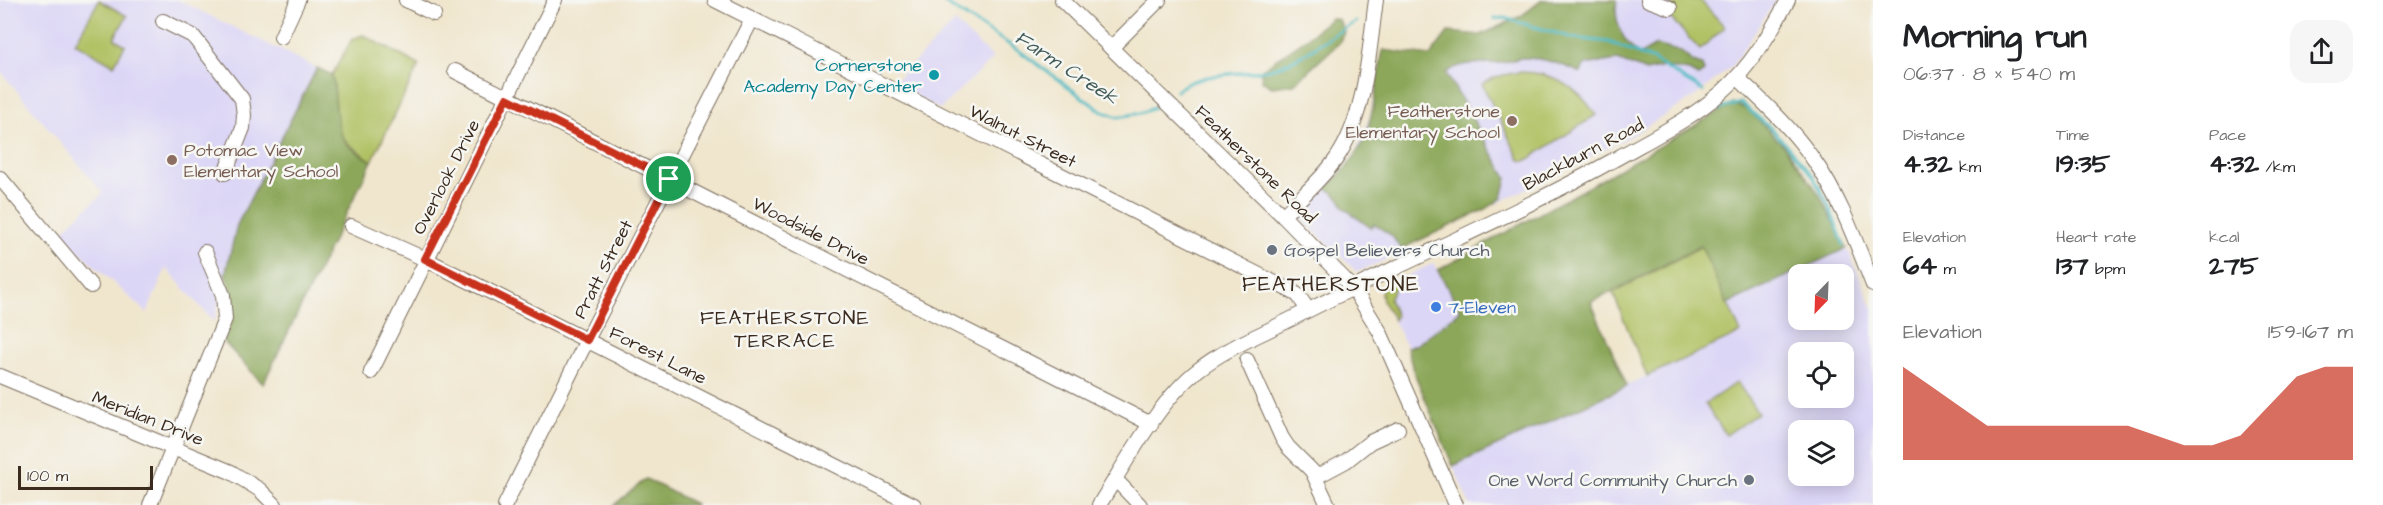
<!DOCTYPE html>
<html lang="en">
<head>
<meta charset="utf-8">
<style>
  body { margin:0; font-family:"Architects Daughter",sans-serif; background:#f6f6f6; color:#202124; height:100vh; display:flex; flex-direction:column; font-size:22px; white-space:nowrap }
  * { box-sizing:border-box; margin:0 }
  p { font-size:20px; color:#757577 }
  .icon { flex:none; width:33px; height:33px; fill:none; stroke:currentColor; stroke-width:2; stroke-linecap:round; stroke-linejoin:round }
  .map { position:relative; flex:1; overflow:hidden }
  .side { display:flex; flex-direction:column; background:#fff; width:510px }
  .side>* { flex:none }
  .needle { width:39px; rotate:203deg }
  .fabs { position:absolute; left:1788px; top:264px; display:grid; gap:12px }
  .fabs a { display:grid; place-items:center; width:66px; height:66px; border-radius:12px; background:#fff; box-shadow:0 3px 15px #0003; font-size:30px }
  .scale { position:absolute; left:18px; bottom:15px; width:135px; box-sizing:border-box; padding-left:6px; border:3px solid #3b2a1e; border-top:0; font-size:16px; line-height:21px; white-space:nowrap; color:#3b2a1e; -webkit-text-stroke:4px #f6f6f2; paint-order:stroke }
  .pin { position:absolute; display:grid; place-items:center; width:51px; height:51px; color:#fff; margin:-26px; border:3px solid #fff; border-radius:50%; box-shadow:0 2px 6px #0007 }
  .round { display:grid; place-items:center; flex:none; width:63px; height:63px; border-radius:18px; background:#f6f6f6 }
  .overview { display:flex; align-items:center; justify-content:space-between; height:102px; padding:0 30px }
  h1 { font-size:33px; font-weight:700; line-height:45px }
  .metrics { display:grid; grid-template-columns:repeat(3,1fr); gap:9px; height:102px; padding:6px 30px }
  .metrics div { display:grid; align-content:center }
  .metrics b { font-size:26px; font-weight:700 }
  .metrics small { font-size:16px; font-weight:400 }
  .metrics p { font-size:16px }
  .chart { height:168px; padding:12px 30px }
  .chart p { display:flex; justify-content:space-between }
  .chart svg { width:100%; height:108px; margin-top:6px; fill:#c8321e; opacity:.7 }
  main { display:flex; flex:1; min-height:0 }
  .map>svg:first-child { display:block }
  .built { fill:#dcd6f6; fill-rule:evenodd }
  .green { fill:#b0c164; stroke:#767641; stroke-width:1.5 }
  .forest { fill:#8ca75a; stroke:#64683c; stroke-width:1.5 }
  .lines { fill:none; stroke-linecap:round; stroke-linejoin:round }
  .stream { stroke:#4bbac3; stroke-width:3 }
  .minor-casing { stroke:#7a6c5c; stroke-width:16 }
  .minor { stroke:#fff; stroke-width:14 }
  .route-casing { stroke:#fff; stroke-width:12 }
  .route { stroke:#c8321e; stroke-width:8 }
  .culture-dot { fill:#0f9aa8; stroke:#f6f6f2; stroke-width:2 }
  .education-dot { fill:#8d6e63; stroke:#f6f6f2; stroke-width:2 }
  .worship-dot { fill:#6b7280; stroke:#f6f6f2; stroke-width:2 }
  .shop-dot { fill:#3f7fe0; stroke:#f6f6f2; stroke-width:2 }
  .labels { text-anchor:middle; stroke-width:5; stroke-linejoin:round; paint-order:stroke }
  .culture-label { font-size:18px; fill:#0d838f; stroke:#f6f6f2; text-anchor:end }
  .education-label { font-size:18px; fill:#785e54; stroke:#f6f6f2; text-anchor:end }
  .street-label { font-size:18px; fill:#3b2a1e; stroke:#f6f6f2 }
  .worship-label { font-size:18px; fill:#5b616d; stroke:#f6f6f2; text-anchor:start }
  .shop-label { font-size:18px; fill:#366cbe; stroke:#f6f6f2; text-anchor:start }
  .water-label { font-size:20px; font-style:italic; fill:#415c58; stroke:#f6f6f2 }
  .neighbourhood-label { font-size:20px; letter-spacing:1.5px; fill:#3b2a1e; stroke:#f6f6f2 }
  .quarter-label { font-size:21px; letter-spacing:1.5px; fill:#3b2a1e; stroke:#f6f6f2 }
</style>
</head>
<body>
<main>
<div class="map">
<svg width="1873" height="505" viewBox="0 0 1873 505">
  <rect width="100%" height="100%" fill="#f6f6f2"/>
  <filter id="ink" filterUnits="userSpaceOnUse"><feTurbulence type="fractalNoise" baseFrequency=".0167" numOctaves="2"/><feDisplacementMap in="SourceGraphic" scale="12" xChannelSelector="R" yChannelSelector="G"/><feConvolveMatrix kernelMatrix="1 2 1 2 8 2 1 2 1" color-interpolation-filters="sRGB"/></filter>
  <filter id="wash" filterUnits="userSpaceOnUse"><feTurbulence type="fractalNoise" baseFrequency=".008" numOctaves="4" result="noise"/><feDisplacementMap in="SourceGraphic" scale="24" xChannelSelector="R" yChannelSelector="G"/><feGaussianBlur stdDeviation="1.35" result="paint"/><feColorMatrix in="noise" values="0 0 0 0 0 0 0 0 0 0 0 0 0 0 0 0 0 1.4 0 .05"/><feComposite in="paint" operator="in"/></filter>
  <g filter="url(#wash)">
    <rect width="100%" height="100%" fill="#f0e6ce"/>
    <g class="built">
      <polygon points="0,0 178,0 317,68 237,225 214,322 166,268 147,313 77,250 61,232 103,193 0,71"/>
      <polygon points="1542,0 1776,0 1732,66 1693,98 1631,136 1486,209 1402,248 1404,252 1357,272 1302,219 1302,216 1355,155 1370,116 1383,50 1430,56 1448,32 1481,35 1521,16"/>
      <polygon points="955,22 993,58 940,109 892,84"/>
      <path d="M 1847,248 L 1873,309 L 1873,505 L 1470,505 L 1453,466 L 1740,333 L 1727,304 ZM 1798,274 L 1844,274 L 1844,320 L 1798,320 ZM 1798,352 L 1844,352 L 1844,398 L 1798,398 ZM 1798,430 L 1844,430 L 1844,476 L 1798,476 Z"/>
      <polygon points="1434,263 1460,311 1416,345 1407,347 1382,300 1381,293 1385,286"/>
    </g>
    <g class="green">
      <polygon points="99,0 127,16 114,38 125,45 114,65 75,43"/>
      <polygon points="1679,0 1700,0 1725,27 1700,50 1665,12"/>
      <polygon points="363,35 419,65 372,161 345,141 338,127 332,75 352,39"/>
      <path d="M 1518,72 C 1552,71 1578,87 1596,115 L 1526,161 L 1520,160 L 1482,84 L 1495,77 Z"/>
      <polygon points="1702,246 1741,333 1647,376 1613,293"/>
      <polygon points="1404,277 1405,282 1394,289 1389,299 1396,316 1394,320 1382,300 1381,293 1385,286"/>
      <polygon points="1737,382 1758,413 1726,435 1705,404"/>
    </g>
    <g class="forest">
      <path d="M 1542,0 L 1617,0 C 1613,21 1623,42 1639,55 L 1656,45 L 1681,52 L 1693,62 L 1702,65 L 1704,72 L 1698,76 L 1689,71 L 1663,67 L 1646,71 L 1618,60 L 1584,65 L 1581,73 C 1562,64 1543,57 1522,58 C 1515,59 1507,62 1499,63 C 1480,64 1462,61 1446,73 L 1507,178 L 1502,198 L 1486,209 L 1401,249 L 1392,236 L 1374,224 L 1371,228 L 1344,208 L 1340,199 L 1327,188 C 1336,178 1347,168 1355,156 C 1374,126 1376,85 1383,50 L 1430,56 L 1448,32 L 1481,35 L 1521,16 Z"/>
      <polygon points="1331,18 1339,20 1344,32 1339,43 1294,84 1272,87 1262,81 1261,70 1307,38"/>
      <path d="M 317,68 L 332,75 C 337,94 334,126 345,141 C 351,150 363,155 372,161 L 263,384 L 224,342 L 234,310 L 232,291 L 225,275 L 237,225 Z"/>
      <polygon points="1732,104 1748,109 1785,147 1819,194 1847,248 1727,304 1701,246 1591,302 1627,386 1453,466 1413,370 1407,347 1416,345 1460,311 1438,270 1597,182"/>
      <polygon points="646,479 697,505 614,505"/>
    </g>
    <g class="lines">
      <g class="stream">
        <polyline points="940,0 1018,50 1101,111 1118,117 1140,113 1154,108"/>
        <polyline points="1494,19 1504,18 1573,38 1609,42 1653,60 1703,91"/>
        <path d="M 1176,91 C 1198,71 1242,76 1270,69 C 1302,61 1327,36 1356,22"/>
        <polyline points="1720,109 1741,103 1774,131 1813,176 1828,204 1844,245"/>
      </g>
    </g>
  </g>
  <g filter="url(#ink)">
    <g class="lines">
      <defs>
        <g id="minor">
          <polyline points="406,0 434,14"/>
          <polyline points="715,0 1291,291 1298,295 1308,310"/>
          <polyline points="1062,0 1283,216 1353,288 1380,332 1456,505"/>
          <polyline points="1648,0 1670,8"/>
          <polyline points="163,21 193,36 242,99 244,115 243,128 225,173"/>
          <polyline points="281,37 298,0"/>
          <polyline points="1111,48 1159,0"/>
          <polyline points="455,71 1151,424"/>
          <path d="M 1737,77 C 1764,103 1792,128 1813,159 C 1840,197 1856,242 1873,285"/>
          <polyline points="0,178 91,286"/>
          <path d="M 1283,216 C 1301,197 1321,180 1336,159 C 1366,116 1369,50 1376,0"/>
          <polyline points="351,226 425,259 914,505"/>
          <polyline points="1247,360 1282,438 1288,447 1312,471 1328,505"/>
          <polyline points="371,372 555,0"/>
          <polyline points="0,376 231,472 260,490 275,505"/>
          <polyline points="1316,477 1346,461 1370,442 1398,429"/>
          <polyline points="1115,479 1140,505"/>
          <polyline points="150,505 225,319 223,295 205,252"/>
          <polyline points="505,505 587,340 752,19"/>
          <path d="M 1099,505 C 1125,464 1160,399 1198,370 C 1227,347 1265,333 1297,316 C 1404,261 1514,216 1619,157 C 1654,137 1692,118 1722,92 C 1751,66 1770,34 1788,0"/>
        </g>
      </defs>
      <use href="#minor" class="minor-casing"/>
      <use href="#minor" class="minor"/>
    </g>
  </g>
  <g class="lines" filter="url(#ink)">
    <defs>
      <polygon id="route" points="507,98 669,179 587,340 425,259"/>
    </defs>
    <use href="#route" class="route-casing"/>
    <use href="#route" class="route"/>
  </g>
  <circle class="culture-dot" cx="934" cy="75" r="6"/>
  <g class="education-dot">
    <circle cx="1512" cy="121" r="6"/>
    <circle cx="172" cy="160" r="6"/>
  </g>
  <g class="worship-dot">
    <circle cx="1272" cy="250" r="6"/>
    <circle cx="1749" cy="480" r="6"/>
  </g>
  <circle class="shop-dot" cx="1436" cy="307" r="6"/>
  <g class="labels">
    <g class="culture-label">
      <text x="922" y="71">Cornerstone<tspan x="922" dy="21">Academy Day Center</tspan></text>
    </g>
    <g class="education-label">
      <text x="1500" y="117">Featherstone<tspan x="1500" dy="21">Elementary School</tspan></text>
      <text x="184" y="156" text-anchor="start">Potomac View<tspan x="184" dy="21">Elementary School</tspan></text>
    </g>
    <g class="street-label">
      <text transform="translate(1023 136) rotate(27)" y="6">Walnut Street</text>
      <text transform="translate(1583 154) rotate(-28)" y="6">Blackburn Road</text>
      <text transform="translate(1256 164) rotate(44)" y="6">Featherstone Road</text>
      <text transform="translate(446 177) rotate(-63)" y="6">Overlook Drive</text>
      <text transform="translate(811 231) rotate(27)" y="6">Woodside Drive</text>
      <text transform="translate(603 269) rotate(-63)" y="6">Pratt Street</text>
      <text transform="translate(658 355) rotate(27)" y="6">Forest Lane</text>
      <text transform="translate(148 418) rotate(22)" y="6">Meridian Drive</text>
    </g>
    <g class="worship-label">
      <text x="1284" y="256">Gospel Believers Church</text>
      <text x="1737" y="486" text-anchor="end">One Word Community Church</text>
    </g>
    <g class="shop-label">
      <text x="1448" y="313">7-Eleven</text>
    </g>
    <g class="water-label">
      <text transform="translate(1067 67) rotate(33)" y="7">Farm Creek</text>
    </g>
    <g class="neighbourhood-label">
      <text x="785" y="324">FEATHERSTONE<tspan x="785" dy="23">TERRACE</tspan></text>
    </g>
    <g class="quarter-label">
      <text x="1331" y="291">FEATHERSTONE</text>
    </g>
  </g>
</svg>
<div class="fabs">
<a><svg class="needle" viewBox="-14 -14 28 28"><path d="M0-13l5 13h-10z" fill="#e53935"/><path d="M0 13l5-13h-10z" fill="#757577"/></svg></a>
<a><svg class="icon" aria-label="locate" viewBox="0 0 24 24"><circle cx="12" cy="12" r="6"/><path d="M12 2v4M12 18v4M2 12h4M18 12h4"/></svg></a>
<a><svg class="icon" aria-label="layers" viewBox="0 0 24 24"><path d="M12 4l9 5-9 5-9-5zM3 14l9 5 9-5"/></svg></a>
</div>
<div class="scale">100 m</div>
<div class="pin" style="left:669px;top:179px;background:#1e9e55"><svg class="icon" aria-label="arrive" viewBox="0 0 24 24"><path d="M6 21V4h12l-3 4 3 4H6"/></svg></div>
</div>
<section class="side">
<div class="overview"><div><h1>Morning run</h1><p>06:37 · 8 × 540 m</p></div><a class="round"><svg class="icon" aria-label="share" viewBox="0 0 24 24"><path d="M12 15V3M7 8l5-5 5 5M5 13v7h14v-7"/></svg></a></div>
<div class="metrics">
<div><p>Distance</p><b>4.32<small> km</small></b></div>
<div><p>Time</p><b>19:35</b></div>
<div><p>Pace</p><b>4:32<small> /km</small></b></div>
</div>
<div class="metrics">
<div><p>Elevation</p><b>64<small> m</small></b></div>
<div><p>Heart rate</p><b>137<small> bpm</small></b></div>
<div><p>kcal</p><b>275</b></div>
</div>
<div class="chart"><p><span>Elevation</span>159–167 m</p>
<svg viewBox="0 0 160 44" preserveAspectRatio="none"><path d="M0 44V6L10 14L20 22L30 30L40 30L50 30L60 30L70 30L80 30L90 34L100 38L110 38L120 34L130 22L140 10L150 6L160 6V44z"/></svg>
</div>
</section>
</main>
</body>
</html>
